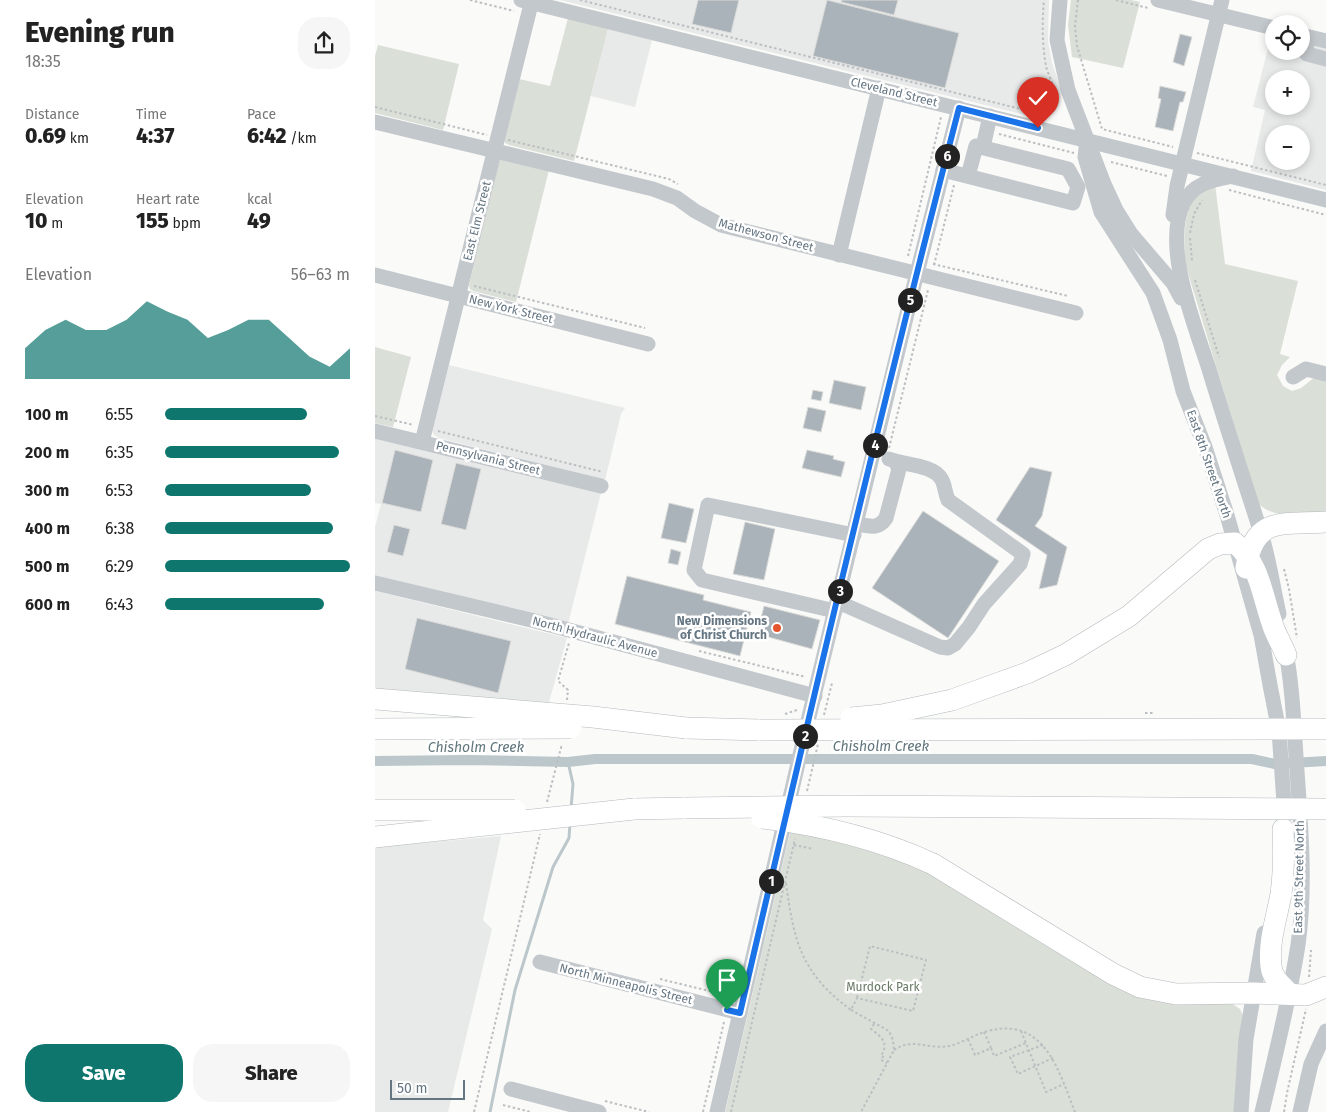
<!DOCTYPE html>
<html lang="en">
<head>
<meta charset="utf-8">
<style>
  body { margin:0; font-family:"Fira Sans",sans-serif; background:#f6f6f6; color:#222; height:100vh; display:flex; flex-direction:column; font-size:19px; white-space:nowrap }
  * { box-sizing:border-box; margin:0 }
  p { font-size:16px; color:#767676 }
  .icon { flex:none; width:28px; height:28px; fill:none; stroke:currentColor; stroke-width:2; stroke-linecap:round; stroke-linejoin:round }
  .map { position:relative; flex:1; overflow:hidden }
  .panel { display:flex; flex-direction:column; background:#fff; width:375px }
  .panel>* { flex:none }
  .tools { position:absolute; left:890px; top:15px; display:grid; gap:10px }
  .tools a { display:grid; place-items:center; width:45px; height:45px; border-radius:50%; background:#fff; box-shadow:0 2px 8px #0003; font-size:25px }
  .scale { position:absolute; left:15px; bottom:12px; width:75px; box-sizing:border-box; padding-left:5px; border:2px solid #657683; border-top:0; font-size:14px; line-height:18px; white-space:nowrap; color:#657683; -webkit-text-stroke:4px #fff; paint-order:stroke }
  .pin { position:absolute; display:grid; place-items:center; width:42px; height:42px; color:#fff; margin:-51px -21px; border-radius:50% 50% 50% 0; rotate:-45deg; box-shadow:0 0 5px #0007 }
  .pin .icon { rotate:45deg }
  .km { position:absolute; width:25px; height:25px; margin:-12px; border-radius:50%; background:#222; color:#fff; font-size:14px; line-height:25px; text-align:center }
  .round { display:grid; place-items:center; flex:none; width:52px; height:52px; border-radius:20px; background:#f6f6f6 }
  .head { display:flex; align-items:center; justify-content:space-between; height:85px; padding:0 25px }
  h1 { font-size:28px; font-weight:800; line-height:38px }
  .metrics { display:grid; grid-template-columns:repeat(3,1fr); gap:8px; height:85px; padding:5px 25px }
  .metrics div { display:grid; align-content:center }
  .metrics b { font-size:21px; font-weight:800 }
  .metrics small { font-size:14px; font-weight:400 }
  .metrics p { font-size:14px }
  .chart { height:140px; padding:10px 25px }
  .chart p { display:flex; justify-content:space-between }
  .chart svg { width:100%; height:90px; margin-top:5px; fill:#0f766e; opacity:.7 }
  .primary-button { display:flex; gap:10px; margin-top:auto; padding:10px 25px }
  .primary-button a { flex:1; height:58px; border-radius:20px; background:#0f766e; color:#fff; font-size:20px; font-weight:800; line-height:58px; text-align:center }
  .primary-button a+a { background:#f6f6f6; color:#222 }
  ul { padding:0 25px; list-style:none; font-size:16px }
  li { display:grid; grid-template-columns:80px 60px 1fr; align-items:center; height:38px }
  li i { height:12px; border-radius:6px; background:#0f766e }
  main { display:flex; flex:1; min-height:0 }
  .map>svg:first-child { display:block }
  .built { fill:#e8e9e9; fill-rule:evenodd }
  .green { fill:#dadfd7 }
  .lines { fill:none; stroke-linecap:round; stroke-linejoin:round }
  .stream { stroke:#bbc7cb; stroke-width:3 }
  .canal { stroke:#bbc7cb; stroke-width:10 }
  .building { fill:#aab3b9; stroke:#dcdcda }
  .highway-casing { stroke:#b4b9bd; stroke-width:22 }
  .path { stroke:#bbbfc2; stroke-width:2; stroke-dasharray:2.5 2.5; stroke-linecap:butt }
  .minor { stroke:#c3c8cc; stroke-width:15 }
  .highway { stroke:#fff; stroke-width:21 }
  .highway-bridge-casing { stroke:#b4b9bd; stroke-width:22; stroke-linecap:butt }
  .highway-bridge { stroke:#fff; stroke-width:21 }
  .route-casing { stroke:#fff; stroke-width:10 }
  .route { stroke:#1a73e8; stroke-width:6 }
  .poi-dot { fill:#e4572e; stroke:#fff; stroke-width:2 }
  .labels { text-anchor:middle; stroke-width:5; stroke-linejoin:round; paint-order:stroke }
  .street-label { font-size:12px; fill:#657683; stroke:#fff }
  .poi-label { font-size:12px; font-weight:bold; fill:#657683; stroke:#fff; text-anchor:end }
  .park-label { font-size:12px; fill:#687a64; stroke:#fff }
  .water-label { font-size:14px; font-style:italic; fill:#60757c; stroke:#fff }
</style>
</head>
<body>
<main>
<section class="panel">
<div class="head"><div><h1>Evening run</h1><p>18:35</p></div><a class="round"><svg class="icon" aria-label="share" viewBox="0 0 24 24"><path d="M12 15V3M7 8l5-5 5 5M5 13v7h14v-7"/></svg></a></div>
<div class="metrics">
<div><p>Distance</p><b>0.69<small> km</small></b></div>
<div><p>Time</p><b>4:37</b></div>
<div><p>Pace</p><b>6:42<small> /km</small></b></div>
</div>
<div class="metrics">
<div><p>Elevation</p><b>10<small> m</small></b></div>
<div><p>Heart rate</p><b>155<small> bpm</small></b></div>
<div><p>kcal</p><b>49</b></div>
</div>
<div class="chart"><p><span>Elevation</span>56–63 m</p>
<svg viewBox="0 0 160 44" preserveAspectRatio="none"><path d="M0 44V29L10 20L20 15L30 20L40 20L50 15L60 6L70 11L80 15L90 24L100 20L110 15L120 15L130 24L140 33L150 38L160 29V44z"/></svg>
</div>
<ul>
<li><b>100 m</b>6:55<i style="width:77%"></i></li>
<li><b>200 m</b>6:35<i style="width:94%"></i></li>
<li><b>300 m</b>6:53<i style="width:79%"></i></li>
<li><b>400 m</b>6:38<i style="width:91%"></i></li>
<li><b>500 m</b>6:29<i style="width:100%"></i></li>
<li><b>600 m</b>6:43<i style="width:86%"></i></li>
</ul>
<div class="primary-button"><a>Save</a><a>Share</a></div>
</section>
<div class="map">
<svg width="951" height="1112" viewBox="0 0 951 1112">
  <rect width="100%" height="100%" fill="#fafaf8"/>
  <g class="built">
    <polygon points="185,0 674,0 673,41 677,63 685,86 686,97 683,107 676,114 667,117 658,117"/>
    <polygon points="233,29 277,40 260,107 216,96"/>
    <path d="M 897,33 L 899,33 L 899,51 L 926,51 L 926,40 L 951,47 L 951,190 L 876,171 L 890,110 L 878,107 ZM 899,79 L 926,79 L 926,106 L 899,106 ZM 899,134 L 926,134 L 926,161 L 899,161 Z"/>
    <polygon points="74,365 250,408 246,414 230,480 64,438 59,435 57,430"/>
    <polygon points="0,436 226,493 193,624 0,576 0,527 6,504 0,503"/>
    <polygon points="0,591 192,638 173,706 0,692"/>
    <polygon points="126,836 108,920 117,929 73,1112 0,1112 0,847"/>
  </g>
  <g class="green">
    <polygon points="696,0 756,0 765,2 748,68 697,57 693,25"/>
    <polygon points="193,18 233,29 199,161 134,145 130,143 129,140 144,79 175,86"/>
    <polygon points="3,45 84,64 68,130 0,113 0,56"/>
    <polygon points="126,159 174,170 141,302 98,291 95,289 94,285 124,162"/>
    <path d="M 840,184 L 850,264 L 923,281 L 905,354 L 915,357 L 907,365 L 902,375 L 908,386 L 917,391 L 926,388 L 940,377 L 951,379 L 951,513 C 929,513 898,521 882,502 L 810,263 C 809,240 807,202 829,188 C 832,186 837,185 840,184 Z"/>
    <polygon points="0,347 36,357 18,427 0,423"/>
    <polygon points="416,828 527,858 714,967 856,1003 865,1009 869,1018 863,1112 350,1112"/>
  </g>
  <g class="lines">
    <g class="stream">
      <polyline points="193,762 198,784 196,809"/>
      <polyline points="115,1112 140,990 178,867 194,838 195,823"/>
    </g>
    <polyline class="canal" points="0,761 93,760 193,762 220,759 877,759 900,764 951,761"/>
  </g>
  <g class="building">
    <polygon points="323,0 364,0 356,33 317,24"/>
    <polygon points="452,0 584,33 570,88 438,56"/>
    <polygon points="467,0 523,0 519,15 466,2"/>
    <polygon points="805,34 817,37 809,66 798,62"/>
    <polygon points="785,86 811,92 808,102 805,102 798,131 780,127 786,99 783,98"/>
    <polygon points="459,380 491,387 486,410 454,403"/>
    <polygon points="438,390 448,392 446,401 436,399"/>
    <polygon points="433,407 451,411 446,432 428,428"/>
    <polygon points="20,450 58,460 46,512 7,503"/>
    <polygon points="432,450 459,456 458,459 470,462 466,477 427,468"/>
    <polygon points="81,463 106,469 91,530 66,524"/>
    <polygon points="655,467 677,472 667,516 660,526 692,547 682,585 664,589 672,555 621,520"/>
    <polygon points="294,503 319,509 311,543 286,538"/>
    <polygon points="548,511 624,561 573,638 497,588"/>
    <polygon points="370,522 400,529 389,580 358,574"/>
    <polygon points="19,525 35,529 28,556 12,552"/>
    <polygon points="296,549 306,552 303,565 293,563"/>
    <polygon points="252,576 329,595 328,600 376,612 365,656 240,624"/>
    <polygon points="389,606 445,620 437,649 382,634"/>
    <polygon points="42,618 136,641 123,693 30,669"/>
  </g>
  <g class="lines">
    <defs>
      <g id="highway">
        <path d="M 871,568 C 879,515 908,525 951,522"/>
        <path d="M 652,673 L 690,655 L 754,616 L 833,549 L 845,544 L 860,543 C 884,563 887,594 897,623 C 900,634 907,644 911,655"/>
        <polyline points="311,728 385,730"/>
        <polyline points="259,809 310,808"/>
        <path d="M 908,829 C 909,851 909,872 906,894 C 902,917 893,942 896,966 C 897,978 906,985 915,994"/>
        <polyline points="558,864 738,974 765,987 801,994 878,993 931,995 951,987"/>
      </g>
    </defs>
    <use href="#highway" class="highway-casing"/>
    <g class="path">
      <polyline points="95,0 139,11"/>
      <path d="M 205,0 L 666,114 C 671,110 679,103 679,95 C 680,86 673,75 671,66 C 667,44 667,22 669,0"/>
      <polyline points="703,0 700,26 702,46 727,129 798,147"/>
      <polyline points="741,0 773,8"/>
      <polyline points="908,20 920,23"/>
      <polyline points="0,107 112,135"/>
      <polyline points="624,134 699,153"/>
      <polyline points="133,140 294,179 303,184"/>
      <polyline points="822,153 951,185"/>
      <polyline points="736,162 792,176"/>
      <polyline points="854,190 951,215"/>
      <polyline points="815,233 819,214 827,200"/>
      <polyline points="815,238 817,261"/>
      <polyline points="533,256 566,117"/>
      <polyline points="558,264 693,296"/>
      <polyline points="559,265 579,185"/>
      <polyline points="820,280 844,357"/>
      <polyline points="99,286 270,328"/>
      <polyline points="0,416 39,425"/>
      <polyline points="63,431 228,472"/>
      <polyline points="514,448 553,290"/>
      <polyline points="909,569 914,589 922,638"/>
      <polyline points="324,651 431,677"/>
      <polyline points="192,700 193,690 183,681 194,643"/>
      <polyline points="770,713 780,713"/>
      <polyline points="410,714 422,710"/>
      <polyline points="449,715 457,683"/>
      <polyline points="432,791 443,744"/>
      <polyline points="172,802 187,744"/>
      <polyline points="419,845 438,849"/>
      <path d="M 411,883 C 419,942 426,973 476,1010 L 482,998 L 538,1011 L 551,960 L 495,946 L 482,998"/>
      <polyline points="934,977 936,950"/>
      <polyline points="285,979 355,996"/>
      <polyline points="476,1010 514,1031 518,1040 519,1050 486,1112"/>
      <path d="M 499,1024 L 496,1029 C 505,1036 514,1042 507,1054 L 509,1055 L 506,1060 L 512,1063"/>
      <polyline points="646,1031 671,1092 689,1084"/>
      <polyline points="593,1039 600,1055 616,1048 609,1032"/>
      <polyline points="668,1045 635,1057 643,1074 678,1058"/>
      <polyline points="616,1048 619,1056 651,1043"/>
      <path d="M 519,1050 C 538,1037 553,1050 574,1046 C 588,1043 600,1034 613,1031 C 670,1016 684,1072 700,1112"/>
      <polyline points="230,1101 274,1112"/>
      <polyline points="128,1105 156,1112"/>
      <polyline points="99,1112 165,834"/>
      <polyline points="328,1112 349,1022"/>
      <polyline points="356,1112 420,839"/>
      <polyline points="909,1112 912,1093 931,1009"/>
    </g>
    <g class="minor">
      <polyline points="146,0 951,200"/>
      <polyline points="685,0 682,40 693,90 729,184 741,210 756,234 798,283 806,298"/>
      <polyline points="783,0 899,28"/>
      <polyline points="926,35 951,41"/>
      <polyline points="933,37 931,49 932,54 951,59"/>
      <polyline points="0,122 278,189 302,198 320,211 346,225 701,313"/>
      <polyline points="712,140 710,157 726,212 778,293 795,340 808,391 830,447 852,515 886,635 895,685 904,731 909,803 909,817"/>
      <polyline points="608,147 615,116"/>
      <polyline points="568,170 698,203 703,187 693,169 601,146 593,176"/>
      <path d="M 858,176 C 837,180 818,183 808,204 C 799,223 801,252 805,272 C 811,304 823,336 833,366 C 850,422 868,477 886,533 C 894,559 898,587 904,614"/>
      <polyline points="798,215 802,186 847,0"/>
      <polyline points="464,255 504,88"/>
      <polyline points="0,275 273,344"/>
      <polyline points="918,377 931,369 951,374"/>
      <polyline points="0,431 226,486"/>
      <polyline points="47,442 157,0"/>
      <path d="M 481,524 C 494,526 503,530 511,518 L 524,469 L 520,461 L 514,459"/>
      <polyline points="0,583 160,621 440,696"/>
      <path d="M 463,602 L 565,647 L 573,648 L 580,644 L 594,627 L 609,604 L 645,564 L 648,554 L 573,500 C 570,493 570,486 567,480 C 560,466 534,465 520,461"/>
      <polyline points="460,611 327,580 319,570 333,505 479,535"/>
      <polyline points="165,962 365,1013"/>
      <polyline points="136,1089 224,1112"/>
      <polyline points="342,1112 431,729 539,285 584,108"/>
      <polyline points="866,1112 871,1039 889,933"/>
      <path d="M 887,1112 C 900,1057 914,1002 923,945 C 931,888 926,828 922,771 C 919,730 918,687 910,647"/>
      <polyline points="925,1112 936,1064 951,1031"/>
    </g>
    <use href="#highway" class="highway"/>
    <defs>
      <g id="highway-bridge">
        <polyline points="0,699 218,717 311,728"/>
        <polyline points="476,718 507,715 577,700 652,673"/>
        <polyline points="0,729 196,728"/>
        <polyline points="385,730 951,729"/>
        <polyline points="310,808 471,806 951,809"/>
        <polyline points="0,810 140,810"/>
        <path d="M 387,818 C 446,825 504,839 558,864"/>
        <polyline points="0,837 259,809"/>
      </g>
    </defs>
    <use href="#highway-bridge" class="highway-bridge-casing"/>
    <use href="#highway-bridge" class="highway-bridge"/>
  </g>
  <g class="lines">
    <defs>
      <path id="route" d="M 352,1010 L 365,1013 C 435,711 506,409 584,108 L 663,128"/>
    </defs>
    <use href="#route" class="route-casing"/>
    <use href="#route" class="route"/>
  </g>
  <circle class="poi-dot" cx="402" cy="628" r="5"/>
  <g class="labels">
    <g class="street-label">
      <text transform="translate(519 92) rotate(14)" y="4">Cleveland Street</text>
      <text transform="translate(102 221) rotate(-76)" y="4">East Elm Street</text>
      <text transform="translate(391 235) rotate(15)" y="4">Mathewson Street</text>
      <text transform="translate(136 309) rotate(14)" y="4">New York Street</text>
      <text transform="translate(113 458) rotate(14)" y="4">Pennsylvania Street</text>
      <text transform="translate(834 464) rotate(71)" y="4">East 8th Street North</text>
      <text transform="translate(220 637) rotate(15)" y="4">North Hydraulic Avenue</text>
      <text transform="translate(924 877) rotate(-89)" y="4">East 9th Street North</text>
      <text transform="translate(251 984) rotate(14)" y="4">North Minneapolis Street</text>
    </g>
    <g class="poi-label">
      <text x="392" y="625">New Dimensions<tspan x="392" dy="14">of Christ Church</tspan></text>
    </g>
    <g class="park-label">
      <text x="508" y="991">Murdock Park</text>
    </g>
    <g class="water-label">
      <text x="506" y="751">Chisholm Creek</text>
      <text x="101" y="752">Chisholm Creek</text>
    </g>
  </g>
</svg>
<div class="tools">
<a><svg class="icon" aria-label="locate" viewBox="0 0 24 24"><circle cx="12" cy="12" r="6"/><path d="M12 2v4M12 18v4M2 12h4M18 12h4"/></svg></a>
<a>+</a>
<a>−</a>
</div>
<div class="scale">50 m</div>
<div class="pin" style="left:352px;top:1010px;background:#1e9e55"><svg class="icon" aria-label="arrive" viewBox="0 0 24 24"><path d="M6 21V4h12l-3 4 3 4H6"/></svg></div>
<div class="pin" style="left:663px;top:128px;background:#d93025"><svg class="icon" aria-label="check" viewBox="0 0 24 24"><path d="M5 12l5 5 9-10"/></svg></div>
<b class="km" style="left:396px;top:881px">1</b>
<b class="km" style="left:430px;top:736px">2</b>
<b class="km" style="left:465px;top:591px">3</b>
<b class="km" style="left:500px;top:445px">4</b>
<b class="km" style="left:535px;top:300px">5</b>
<b class="km" style="left:572px;top:156px">6</b>
</div>
</main>
</body>
</html>
